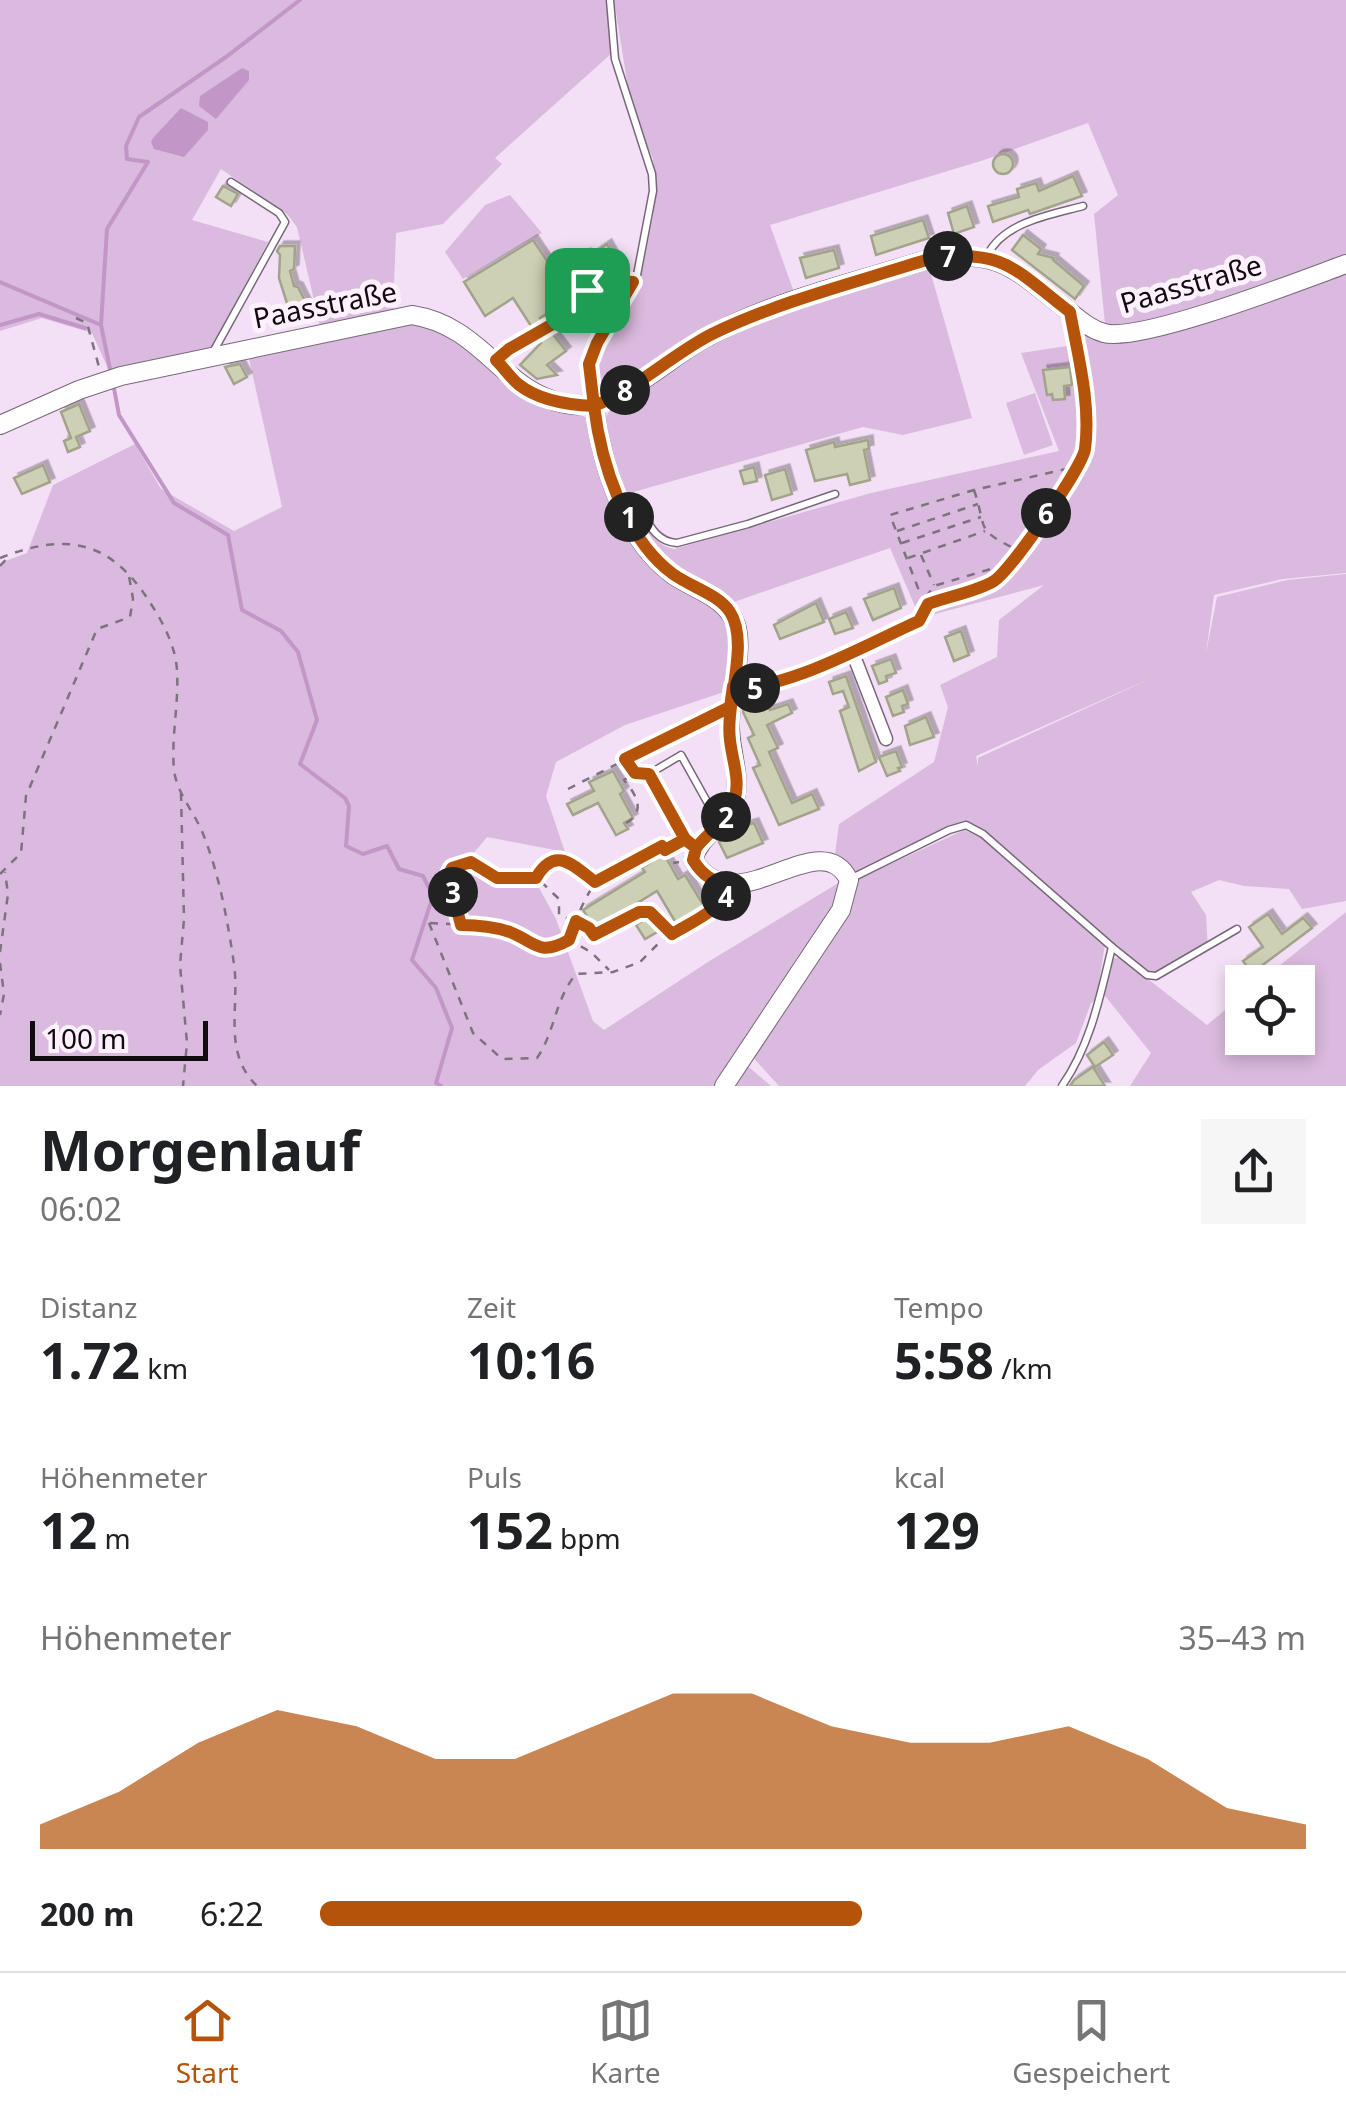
<!DOCTYPE html>
<html lang="de">
<head>
<meta charset="utf-8">
<style>
  body { margin:0; font-family:"Noto Sans",sans-serif; background:#f6f6f6; color:#202124; height:100vh; display:flex; flex-direction:column; font-size:38px; white-space:nowrap }
  * { box-sizing:border-box; margin:0 }
  p { font-size:32px; color:#757577 }
  .icon { flex:none; width:55px; height:55px; fill:none; stroke:currentColor; stroke-width:2; stroke-linecap:round; stroke-linejoin:round }
  .map { position:relative; height:1086px; overflow:hidden }
  .details { display:flex; flex-direction:column; background:#fff; flex:1 }
  .details>* { flex:none }
  .fabs { position:absolute; left:1225px; top:965px; display:grid; gap:20px }
  .fabs a { display:grid; place-items:center; width:90px; height:90px; border-radius:0px; background:#fff; box-shadow:0 5px 15px #0003; font-size:50px }
  .scale { position:absolute; left:30px; bottom:25px; width:178px; box-sizing:border-box; padding-left:10px; border:5px solid #110a11; border-top:0; font-size:28px; line-height:35px; white-space:nowrap; color:#110a11; -webkit-text-stroke:8px #fdf1fe; paint-order:stroke }
  .pin { position:absolute; display:grid; place-items:center; width:85px; height:85px; color:#fff; margin:-42px; border-radius:20px; box-shadow:0 5px 15px #0006 }
  .km { position:absolute; width:50px; height:50px; margin:-25px; border-radius:50%; background:#222; color:#fff; font-size:28px; line-height:50px; text-align:center }
  .round { display:grid; place-items:center; flex:none; width:105px; height:105px; border-radius:0px; background:#f6f6f6 }
  .headline { display:flex; align-items:center; justify-content:space-between; height:170px; padding:0 40px }
  h1 { font-size:55px; font-weight:700; line-height:75px }
  .figures { display:grid; grid-template-columns:repeat(3,1fr); gap:15px; height:170px; padding:10px 40px }
  .figures div { display:grid; align-content:center }
  .figures b { font-size:50px; font-weight:700 }
  .figures small { font-size:28px; font-weight:400 }
  .figures p { font-size:28px }
  .chart { height:280px; padding:20px 40px }
  .chart p { display:flex; justify-content:space-between }
  .chart svg { width:100%; height:180px; margin-top:10px; fill:#b45309; opacity:.7 }
  ul { padding:0 40px; list-style:none; font-size:32px }
  li { display:grid; grid-template-columns:160px 120px 1fr; align-items:center; height:75px }
  li i { height:25px; border-radius:12px; background:#b45309 }
  .dock { display:flex; justify-content:space-around; align-items:center; height:140px; border-top:2px solid #e0e0e0; background:#fff; font-size:28px; color:#757577 }
  .dock a { display:grid; justify-items:center; gap:5px }
  .dock .current { color:#b45309 }
  .map>svg:first-child { display:block }
  .green { fill:#dabade; fill-rule:evenodd }
  .water { fill:#c297c7 }
  .lines { fill:none; stroke-linecap:round; stroke-linejoin:round }
  .stream { stroke:#c297c7; stroke-width:4 }
  .building { fill:#ced0b5; stroke:#a2a38a; stroke-width:2.5; filter:url(#shadow) }
  .lane-casing { stroke:#78677a; stroke-width:9 }
  .street-casing { stroke:#78677a; stroke-width:15 }
  .secondary-casing { stroke:#78677a; stroke-width:20 }
  .path { stroke:#7f7280; stroke-width:2.5; stroke-dasharray:8 8; stroke-linecap:butt }
  .lane { stroke:#fff; stroke-width:6 }
  .street { stroke:#fff; stroke-width:12 }
  .secondary { stroke:#fff; stroke-width:18 }
  .route-casing { stroke:#fff; stroke-width:20 }
  .route { stroke:#b45309; stroke-width:12 }
  .labels { text-anchor:middle; stroke-width:10; stroke-linejoin:round; paint-order:stroke }
  .street-label { font-size:28px; fill:#110a11; stroke:#fdf1fe }
</style>
</head>
<body>
<div class="map">
<svg width="1346" height="1086" viewBox="0 0 1346 1086">
  <defs>
    <filter id="shadow"><feDropShadow dx="4.5" dy="-4.5" stdDeviation="0" flood-color="#0004"/></filter>
  </defs>
  <rect width="100%" height="100%" fill="#f4e0f6"/>
  <g class="green">
    <polygon points="0,0 606,0 612,53 495,158 502,164 443,224 396,233 393,310 320,326 297,227 288,215 221,169 192,220 268,242 211,350 110,373 92,333 42,318 0,331"/>
    <polygon points="614,0 1346,0 1346,259 1213,304 1116,330 1105,324 1094,214 1118,195 1088,123 984,160 770,225 795,295 609,393 599,390 595,363 601,341 633,293 642,272 653,217 656,182 653,159 631,106"/>
    <polygon points="510,195 542,233 463,279 445,252 485,205"/>
    <path d="M 929,267 L 972,418 L 903,435 L 863,427 L 623,495 L 604,421 C 612,401 632,392 649,381 C 738,322 828,297 929,267 Z"/>
    <path d="M 1346,271 L 1346,573 L 1283,579 L 1214,595 L 1206,653 L 1217,597 L 1287,580 L 1346,574 L 1346,901 L 1302,909 L 1289,889 L 1244,886 L 1219,880 L 1191,892 L 1206,915 L 1208,950 L 1147,975 L 967,822 L 854,873 L 835,854 L 839,824 L 934,762 L 948,707 L 940,685 L 997,657 L 999,620 L 1044,585 L 920,618 L 890,548 L 734,602 L 709,584 L 663,559 L 629,507 L 637,510 C 648,528 652,544 674,549 L 871,493 L 1059,451 L 1021,353 L 1080,344 L 1078,326 L 1095,336 ZM 1156,676 L 978,758 L 978,766 L 976,756 Z"/>
    <polygon points="412,321 431,322 588,419 639,551 720,607 732,632 724,692 625,725 556,762 546,796 565,852 487,837 472,855 477,868 537,884 556,919 593,1021 604,1030 708,962 840,882 834,911 717,1086 0,1086 0,563 27,553 53,485 135,444 161,489 234,531 282,507 248,354"/>
    <polygon points="1035,393 1053,445 1024,455 1006,403"/>
    <polygon points="964,830 983,838 1105,944 1096,1000 1091,1003 1076,1043 1038,1070 1025,1086 779,1086 750,1054 856,880"/>
    <polygon points="1346,912 1346,1086 1130,1086 1151,1053 1105,996 1102,997 1112,958 1121,958 1207,1025 1242,996 1242,1038 1298,1038 1298,982 1259,982"/>
    <polygon points="743,1062 771,1086 729,1086"/>
  </g>
  <g class="water">
    <polygon points="242,68 249,71 249,80 216,119 199,106 200,96"/>
    <polygon points="181,108 208,122 208,130 184,157 154,149 151,142 153,138"/>
  </g>
  <g class="lines">
    <g class="stream">
      <polyline points="0,282 101,325"/>
      <polyline points="0,325 39,314 85,328"/>
      <polyline points="111,374 101,325 107,229 148,162 127,159 126,146 139,117 226,57 300,0"/>
      <polyline points="113,383 119,415 174,503 228,535 242,610 281,631 298,652 317,720 300,764 345,798 349,806 346,846 363,854 387,846 399,869 423,876 433,896 412,960 436,988 452,1028 436,1083 441,1086"/>
    </g>
  </g>
  <g class="building">
    <circle cx="1003" cy="164" r="10"/>
    <polygon points="1073,176 1082,196 1030,214 1028,210 993,222 988,206 1019,197 1017,189 1036,183 1039,191"/>
    <polygon points="223,186 238,194 231,206 216,197"/>
    <polygon points="967,206 974,227 954,234 948,213"/>
    <polygon points="923,220 929,238 876,255 871,236"/>
    <polygon points="1023,235 1041,249 1038,254 1054,258 1053,260 1084,286 1075,299 1012,250"/>
    <polygon points="533,240 572,298 540,318 544,322 533,329 513,298 485,316 464,282"/>
    <polygon points="607,244 617,262 592,278 580,258 586,253 590,256"/>
    <polygon points="280,246 295,246 294,269 290,271 294,286 298,287 308,307 291,316 279,278 280,255 277,251"/>
    <polygon points="834,250 839,268 806,278 800,258"/>
    <polygon points="552,333 566,351 547,365 557,375 537,379 520,365 541,343 540,341"/>
    <polygon points="240,364 247,377 234,384 225,367"/>
    <polygon points="1070,367 1072,385 1064,386 1065,399 1053,400 1052,394 1047,395 1043,370"/>
    <polygon points="79,404 90,431 76,437 80,447 68,452 64,441 71,438 61,412"/>
    <polygon points="868,440 869,449 864,450 870,480 850,485 847,474 815,481 806,450 834,442 835,447"/>
    <polygon points="43,465 50,482 22,494 14,478"/>
    <polygon points="754,467 757,481 744,484 740,471"/>
    <polygon points="785,469 792,494 772,500 765,475"/>
    <polygon points="894,588 901,608 873,620 864,599"/>
    <polygon points="816,603 824,622 780,639 774,625"/>
    <polygon points="846,612 853,628 835,634 829,619"/>
    <polygon points="961,631 969,655 954,661 945,637"/>
    <polygon points="891,659 896,673 886,676 887,681 879,684 872,666"/>
    <polygon points="846,676 876,762 859,771 840,711 849,707 843,691 833,694 829,682"/>
    <polygon points="903,690 908,704 902,706 904,712 893,716 886,697"/>
    <polygon points="765,698 770,710 788,704 792,713 767,725 778,748 769,752 792,803 812,794 819,809 779,825 753,768 760,765 748,738 754,735 743,712 744,707"/>
    <polygon points="926,717 934,737 910,745 905,726"/>
    <polygon points="896,751 902,767 898,768 900,771 887,776 879,757"/>
    <polygon points="613,771 624,791 620,794 633,818 624,823 628,829 616,835 598,803 573,815 567,804 594,791 589,782"/>
    <polygon points="754,823 763,843 727,858 719,842 730,830"/>
    <polygon points="664,854 678,879 685,875 704,906 676,923 657,891 595,929 583,910 645,872 642,868"/>
    <polygon points="1268,914 1282,934 1303,918 1312,928 1252,973 1243,961 1263,947 1249,927"/>
    <polygon points="650,916 659,931 645,939 636,925"/>
    <polygon points="1104,1042 1113,1055 1095,1067 1087,1055"/>
    <polygon points="1093,1067 1105,1086 1070,1086 1074,1080"/>
  </g>
  <g class="lines">
    <defs>
      <g id="lane">
        <path d="M 987,256 C 1003,222 1050,215 1083,206"/>
        <polyline points="212,354 285,222 279,213 231,182"/>
        <polyline points="498,358 586,305 587,289 602,280 632,282"/>
        <polyline points="593,399 589,364 597,343 637,275 653,191 652,174 615,59 610,0"/>
        <path d="M 624,502 L 638,505 C 648,522 655,542 677,543 L 748,524 L 835,494"/>
        <polyline points="695,847 687,842 649,774 681,755 710,807"/>
        <path d="M 850,879 L 949,830 L 966,825 L 983,834 L 1112,947 C 1100,996 1091,1044 1062,1086"/>
        <polyline points="1112,947 1147,975 1156,976 1237,929"/>
      </g>
      <g id="street">
        <polyline points="852,651 886,739"/>
        <path d="M 733,686 C 778,694 874,641 919,621"/>
      </g>
      <g id="secondary">
        <path d="M 594,405 C 601,463 624,538 672,574 C 694,590 727,597 736,625 C 744,650 730,695 730,723 C 729,748 741,774 735,799 C 727,825 700,834 693,860 C 735,929 819,820 849,880 L 841,910 L 724,1086"/>
        <path d="M 0,425 L 79,390 L 121,376 L 412,315 C 483,326 501,391 566,404 C 615,414 665,359 707,337 C 775,300 856,282 929,259 C 1000,249 1013,268 1066,309 C 1078,318 1089,329 1104,333 C 1141,343 1302,280 1346,264"/>
      </g>
    </defs>
    <use href="#lane" class="lane-casing"/>
    <use href="#street" class="street-casing"/>
    <use href="#secondary" class="secondary-casing"/>
    <g class="path">
      <polyline points="76,318 87,323 99,367"/>
      <path d="M 974,490 C 988,532 974,528 1017,550"/>
      <polyline points="897,531 978,504"/>
      <polyline points="902,543 981,517"/>
      <polyline points="921,555 934,585"/>
      <path d="M 0,558 C 66,532 110,540 149,601 C 163,622 176,647 177,671 C 179,704 171,737 174,770 C 177,795 197,815 205,839 C 220,878 228,923 234,964 C 240,1008 222,1052 257,1086"/>
      <polyline points="908,558 985,531"/>
      <polyline points="0,566 9,556"/>
      <polyline points="926,597 934,586 1004,565"/>
      <polyline points="928,602 918,588 890,515 974,490 1075,467"/>
      <polyline points="924,611 928,603 995,581 1083,461 1086,405 1074,332"/>
      <polyline points="626,761 635,773 642,773"/>
      <polyline points="568,789 715,714"/>
      <polyline points="181,793 184,919 180,965 187,1043 183,1086"/>
      <path d="M 626,823 C 646,812 637,795 624,780 L 635,773"/>
      <polyline points="0,874 21,853 26,796 97,629 130,617 133,599 129,576"/>
      <polyline points="596,882 663,846 673,863 679,862"/>
      <path d="M 429,923 L 473,1033 L 502,1059 L 537,1058 C 555,1032 555,999 576,974 L 613,972 L 640,962 L 657,945 L 724,898"/>
      <polyline points="430,923 470,925 511,932 533,947 551,949 569,940 591,952 609,970"/>
      <polyline points="461,923 448,876 452,868 471,862 497,878 534,877"/>
      <path d="M 569,940 C 576,919 583,901 595,883 L 566,861 L 549,861 L 536,877 L 559,899 L 559,915 C 572,921 586,922 594,935 L 639,912 L 650,912 L 671,933"/>
      <polyline points="0,952 8,894 5,872"/>
      <polyline points="0,963 4,994 0,1015"/>
    </g>
    <use href="#lane" class="lane"/>
    <use href="#street" class="street"/>
    <use href="#secondary" class="secondary"/>
  </g>
  <g class="lines">
    <defs>
      <path id="route" d="M 587,290 L 586,305 L 509,349 L 496,360 C 504,368 510,377 518,384 C 539,401 568,405 594,406 C 601,463 625,539 673,574 C 691,587 718,594 730,612 C 750,643 725,703 730,740 C 732,760 741,781 734,801 C 727,822 709,831 696,848 L 685,839 L 665,850 L 662,846 L 595,882 C 573,865 555,845 536,878 L 497,878 L 471,862 L 452,868 L 448,876 L 461,925 C 476,925 495,927 510,932 C 536,942 538,957 569,940 L 576,921 L 589,928 L 594,935 L 639,912 L 650,912 L 672,934 C 692,922 725,908 730,885 C 712,881 703,876 693,860 L 696,848 L 685,839 L 649,774 L 635,773 L 625,759 L 730,707 L 733,686 C 780,694 873,641 919,621 L 928,604 C 946,597 979,591 994,581 C 1011,570 1082,468 1085,449 C 1091,404 1078,356 1070,312 C 1014,269 1004,248 929,259 C 857,282 780,301 712,334 C 671,355 637,389 594,406 L 589,364 L 597,343 L 633,282 L 602,280 L 587,290"/>
    </defs>
    <use href="#route" class="route-casing"/>
    <use href="#route" class="route"/>
  </g>
  <g class="labels">
    <g class="street-label">
      <text transform="translate(1191 284) rotate(-16)" y="10">Paasstraße</text>
      <text transform="translate(325 305) rotate(-11)" y="10">Paasstraße</text>
    </g>
  </g>
</svg>
<div class="fabs">
<a><svg class="icon" aria-label="locate" viewBox="0 0 24 24"><circle cx="12" cy="12" r="6"/><path d="M12 2v4M12 18v4M2 12h4M18 12h4"/></svg></a>
</div>
<div class="scale">100 m</div>
<div class="pin" style="left:587px;top:290px;background:#1e9e55"><svg class="icon" aria-label="arrive" viewBox="0 0 24 24"><path d="M6 21V4h12l-3 4 3 4H6"/></svg></div>
<b class="km" style="left:629px;top:517px">1</b>
<b class="km" style="left:726px;top:817px">2</b>
<b class="km" style="left:453px;top:892px">3</b>
<b class="km" style="left:726px;top:896px">4</b>
<b class="km" style="left:755px;top:688px">5</b>
<b class="km" style="left:1046px;top:513px">6</b>
<b class="km" style="left:948px;top:256px">7</b>
<b class="km" style="left:625px;top:390px">8</b>
</div>
<section class="details">
<div class="headline"><div><h1>Morgenlauf</h1><p>06:02</p></div><a class="round"><svg class="icon" aria-label="share" viewBox="0 0 24 24"><path d="M12 15V3M7 8l5-5 5 5M5 13v7h14v-7"/></svg></a></div>
<div class="figures">
<div><p>Distanz</p><b>1.72<small> km</small></b></div>
<div><p>Zeit</p><b>10:16</b></div>
<div><p>Tempo</p><b>5:58<small> /km</small></b></div>
</div>
<div class="figures">
<div><p>Höhenmeter</p><b>12<small> m</small></b></div>
<div><p>Puls</p><b>152<small> bpm</small></b></div>
<div><p>kcal</p><b>129</b></div>
</div>
<div class="chart"><p><span>Höhenmeter</span>35–43 m</p>
<svg viewBox="0 0 160 44" preserveAspectRatio="none"><path d="M0 44V38L10 30L20 18L30 10L40 14L50 22L60 22L70 14L80 6L90 6L100 14L110 18L120 18L130 14L140 22L150 34L160 38V44z"/></svg>
</div>
<ul>
<li><b>200 m</b>6:22<i style="width:55%"></i></li>
</ul>
</section>
<nav class="dock">
<a class="current"><svg class="icon" aria-label="home" viewBox="0 0 24 24"><path d="M3 11l9-7 9 7M6 9v11h12V9"/></svg>Start</a>
<a><svg class="icon" aria-label="map" viewBox="0 0 24 24"><path d="M3 6l6-2 6 2 6-2v14l-6 2-6-2-6 2zM9 4v14M15 6v14"/></svg>Karte</a>
<a><svg class="icon" aria-label="saved" viewBox="0 0 24 24"><path d="M7 4h10v16l-5-4-5 4z"/></svg>Gespeichert</a>
</nav>
</body>
</html>
